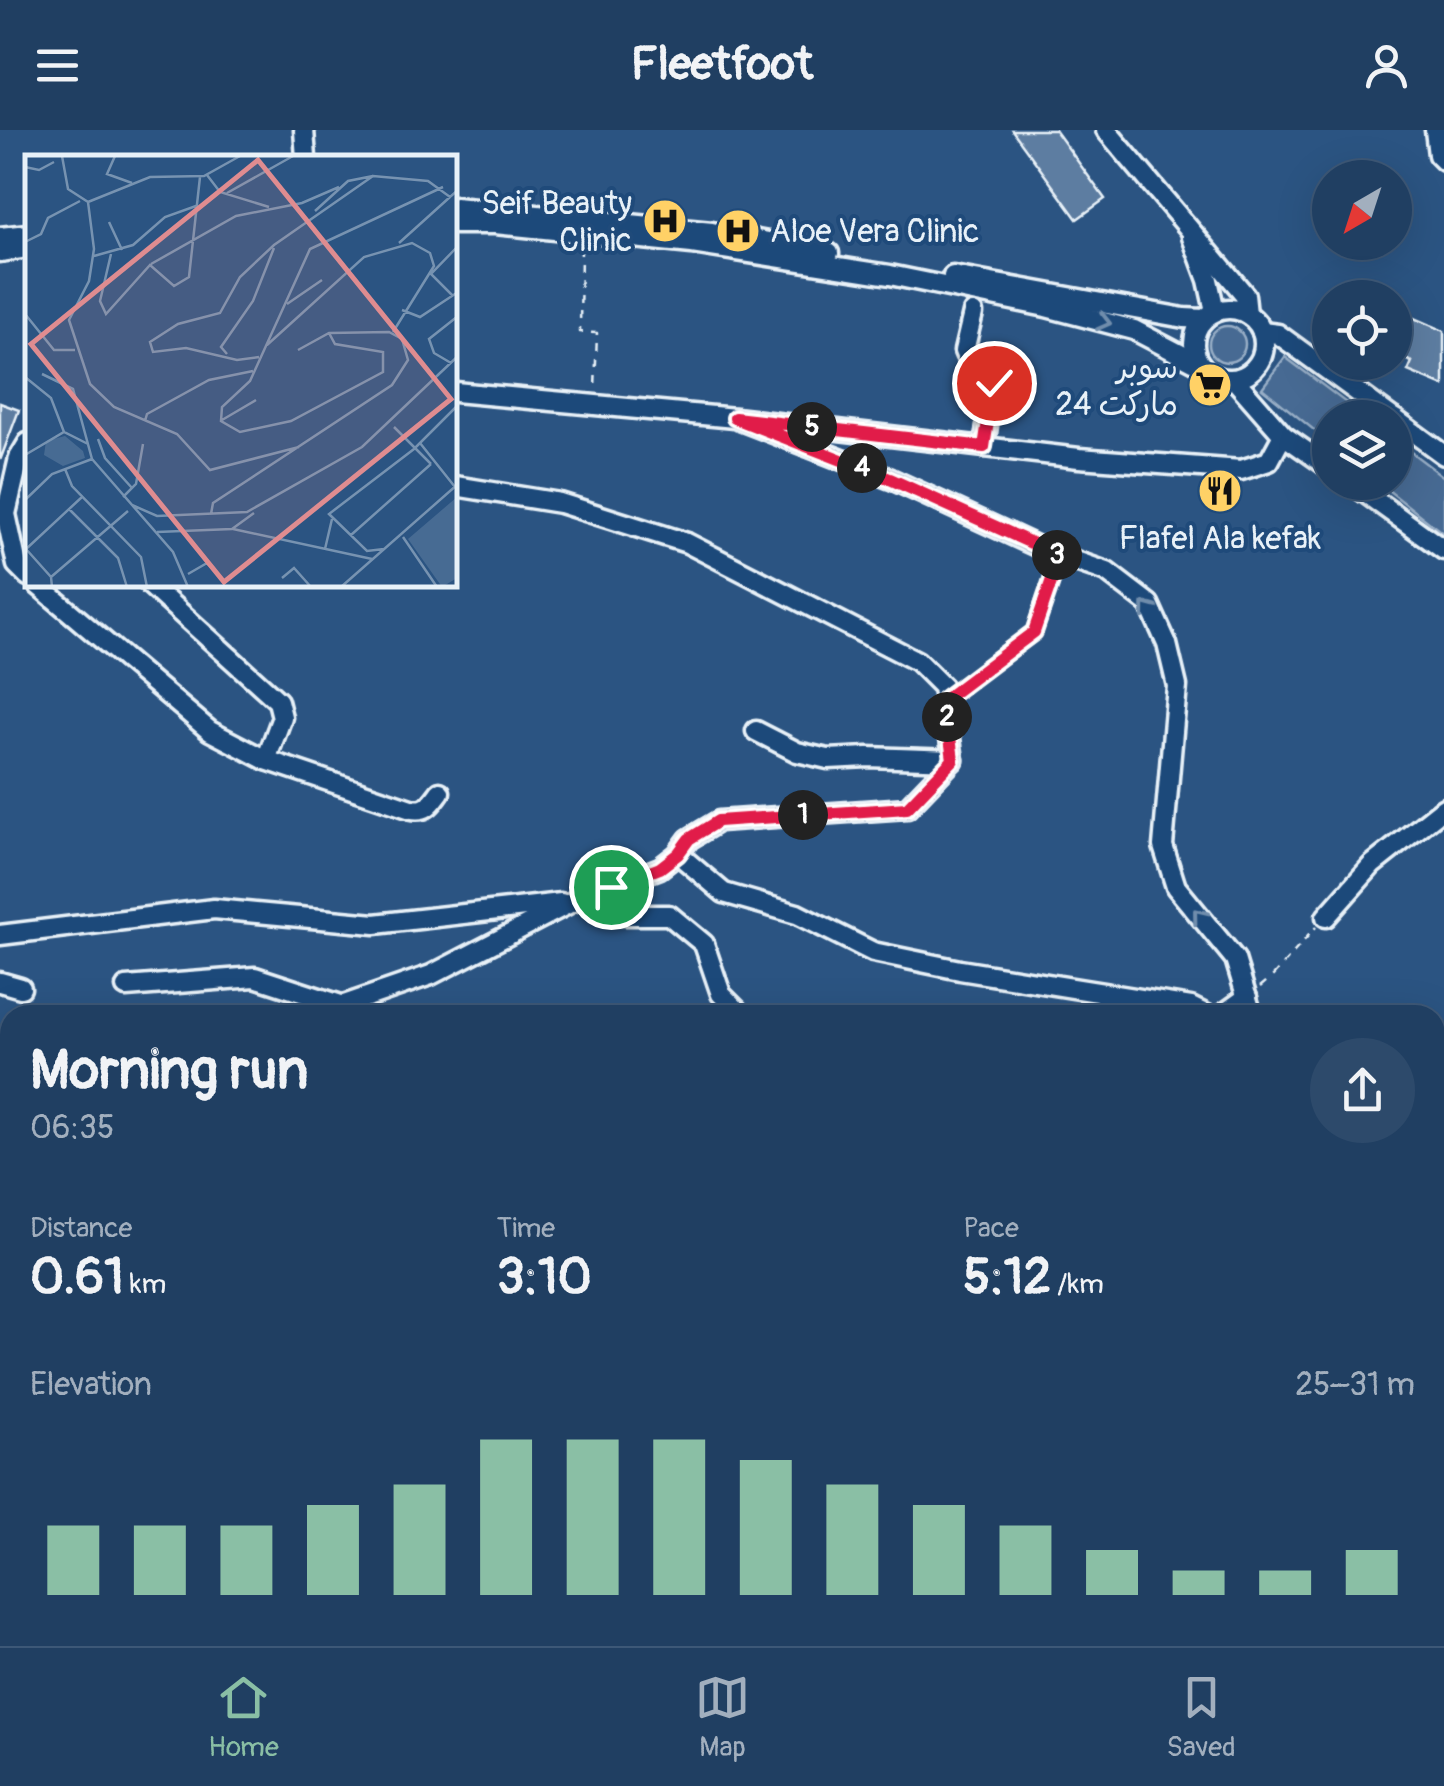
<!DOCTYPE html>
<html lang="en">
<head>
<meta charset="utf-8">
<style>
  body { margin:0; font-family:Pangolin,"Playpen Sans Arabic",sans-serif; background:#2d4a6b; color:#f1f3f6; height:100vh; display:flex; flex-direction:column; font-size:38px; white-space:nowrap }
  * { box-sizing:border-box; margin:0 }
  p { font-size:32px; color:#a2afbe }
  .icon { flex:none; width:55px; height:55px; fill:none; stroke:currentColor; stroke-width:2; stroke-linecap:round; stroke-linejoin:round }
  .map { position:relative; flex:1; overflow:hidden }
  .side { position:absolute; left:0px; top:875px; width:1445px; height:642px; display:flex; flex-direction:column; background:#203f62; border-radius:30px 30px 0 0; box-shadow:0 10px 40px #0002,0 0 0 2px #3d5877 }
  .side>* { flex:none }
  .needle { width:65px; rotate:219deg }
  .tools { position:absolute; left:1312px; top:30px; display:grid; gap:20px }
  .tools a { display:grid; place-items:center; width:100px; height:100px; border-radius:50%; background:#203f62; box-shadow:0 10px 40px #0002,0 0 0 2px #3d5877; font-size:50px }
  .pin { position:absolute; display:grid; place-items:center; width:85px; height:85px; color:#fff; margin:-42px; border:5px solid #fff; border-radius:50%; box-shadow:0 2px 10px #0007 }
  .km { position:absolute; width:50px; height:50px; margin:-25px; border-radius:50%; background:#222; color:#fff; font-size:28px; line-height:50px; text-align:center }
  .round { display:grid; place-items:center; flex:none; width:105px; height:105px; border-radius:52px; background:#2d4a6b }
  .headline { display:flex; align-items:center; justify-content:space-between; height:170px; padding:0 30px }
  h1 { font-size:55px; font-weight:700; line-height:75px }
  .stats { display:grid; grid-template-columns:repeat(3,1fr); gap:15px; height:170px; padding:10px 30px }
  .stats div { display:grid; align-content:center }
  .stats b { font-size:50px; font-weight:700 }
  .stats small { font-size:28px; font-weight:400 }
  .stats p { font-size:28px }
  .chart { height:280px; padding:20px 30px }
  .chart p { display:flex; justify-content:space-between }
  .chart svg { width:100%; height:180px; margin-top:10px; stroke:#8abfa5; stroke-width:6 }
  header { display:flex; justify-content:space-between; align-items:center; height:130px; padding:0 30px; background:#203f62; font-size:45px; font-weight:700 }
  .menu { display:flex; justify-content:space-around; align-items:center; height:140px; border-top:2px solid #3d5877; background:#203f62; font-size:28px; color:#a2afbe }
  .menu a { display:grid; justify-items:center; gap:5px }
  .menu .active { color:#8abfa5 }
  .map>svg:first-child { display:block }
  .green { fill:#476b93; stroke:#98aec6; stroke-width:2.5 }
  .building { fill:#5d7da1; stroke:#e8f1f8; stroke-width:2.5 }
  .lines { fill:none; stroke-linecap:round; stroke-linejoin:round }
  .minor-casing { stroke:#e8f1f8; stroke-width:25 }
  .path { stroke:#e8f1f8; stroke-width:2.5; stroke-dasharray:8 8; stroke-linecap:butt }
  .minor { stroke:#1f4a7a; stroke-width:18 }
  .oneway { stroke:#6f8dac }
  .route-casing { stroke:#fff; stroke-width:20 }
  .route { stroke:#e11d48; stroke-width:12 }
  .labels { text-anchor:middle; stroke-width:8; stroke-linejoin:round; paint-order:stroke }
  .poi-label { font-size:32px; fill:#e8f1f8; stroke:#1f4a7a; text-anchor:end }
  .inset-road { fill:none; stroke:#7793b1; stroke-width:2.5 }
  .view { fill:#df8c90; fill-opacity:0.15; stroke:#df8c90; stroke-width:5 }
  .inset-edge { fill:none; stroke:#e8f1f8; stroke-width:5 }
</style>
</head>
<body>
<header><svg class="icon" aria-label="menu" viewBox="0 0 24 24"><path d="M4 6h16M4 12h16M4 18h16"/></svg>Fleetfoot<svg class="icon" aria-label="person" viewBox="0 0 24 24"><circle cx="12" cy="8" r="4"/><path d="M4 21q1-7 8-7t8 7"/></svg></header>
<div class="map">
<svg width="1444" height="1516" viewBox="0 0 1444 1516">
  <rect width="100%" height="100%" fill="#2b5482"/>
  <filter id="ink" filterUnits="userSpaceOnUse"><feTurbulence type="fractalNoise" baseFrequency=".01" numOctaves="2"/><feDisplacementMap in="SourceGraphic" scale="20" xChannelSelector="R" yChannelSelector="G"/><feConvolveMatrix kernelMatrix="1 2 1 2 8 2 1 2 1" color-interpolation-filters="sRGB"/></filter>
  <g filter="url(#ink)">
    <g class="green">
      <circle cx="1227" cy="214" r="18"/>
      <polygon points="1285,227 1365,287 1330,288 1330,313 1262,258"/>
      <polygon points="1395,310 1444,347 1444,404 1379,353 1395,352"/>
    </g>
    <g class="building">
      <polygon points="1012,0 1055,0 1105,69 1077,89"/>
      <polygon points="1400,182 1444,201 1444,256 1408,241 1412,232 1395,225 1395,193"/>
      <polygon points="0,273 19,280 1,328 0,327"/>
    </g>
    <g class="lines">
      <defs>
        <g id="minor">
          <polyline points="304,0 306,28"/>
          <polyline points="1106,0 1245,165 1247,184"/>
          <polyline points="1435,0 1438,25 1444,31"/>
          <polyline points="455,77 712,102 829,123"/>
          <polyline points="455,94 495,94 692,114 890,145 1046,177 1134,200 1201,235"/>
          <polyline points="0,107 28,104"/>
          <polyline points="1192,107 1208,150 1215,181"/>
          <polyline points="0,122 28,118"/>
          <polyline points="953,146 1184,188 1204,189"/>
          <circle cx="1229" cy="214" r="35"/>
          <path d="M 973,183 L 964,221 C 971,241 987,241 993,253 L 984,317"/>
          <polyline points="1262,202 1278,204 1393,288"/>
          <polyline points="1234,249 1283,305 1330,338"/>
          <polyline points="455,262 735,288 1079,328 1241,340 1269,331 1283,305"/>
          <polyline points="735,288 891,349 1047,421 1107,442 1149,474 1167,514 1177,556 1163,716 1176,757 1235,829 1252,885"/>
          <polyline points="1395,289 1444,325"/>
          <polyline points="28,313 19,328 6,384 17,435 28,446"/>
          <polyline points="1350,352 1444,420"/>
          <path d="M 38,455 L 210,601 L 266,630 L 411,679 C 427,682 431,674 440,662"/>
          <polyline points="150,455 278,571 282,587 266,630"/>
          <polyline points="756,601 797,622 828,629 868,627 953,630"/>
          <polyline points="678,724 724,763 797,784 873,822 960,840 1191,877 1207,885"/>
          <polyline points="611,757 620,785 669,785 704,814 721,864 742,885"/>
          <polyline points="1326,787 1372,735 1444,678"/>
          <polyline points="0,805 214,779 375,794 561,773"/>
          <polyline points="0,852 21,858"/>
          <polyline points="126,857 255,847 344,876"/>
          <polyline points="315,885 431,845 572,772 660,738 678,724 689,709 719,691 907,678 953,630 943,557 917,531 687,413 560,373 455,356"/>
          <polyline points="1222,885 1247,867"/>
          <polyline points="0,1005 10,1007"/>
          <polyline points="0,1147 10,1147"/>
          <polyline points="1435,1188 1444,1164"/>
          <polyline points="0,1230 10,1236"/>
          <polyline points="1435,1234 1444,1253"/>
          <polyline points="0,1428 10,1430"/>
          <polyline points="1435,1495 1444,1501"/>
          <polyline points="241,1508 245,1516"/>
          <polyline points="398,1516 409,1508"/>
          <polyline points="953,1516 970,1508"/>
          <polyline points="1191,1516 1200,1508"/>
          <polyline points="1389,1516 1389,1508"/>
        </g>
      </defs>
      <use href="#minor" class="minor-casing"/>
      <g class="path">
        <polyline points="581,117 580,202 597,203 595,259"/>
        <polyline points="959,558 1034,502 1055,442"/>
        <polyline points="1260,857 1273,846 1316,797"/>
      </g>
      <use href="#minor" class="minor"/>
    </g>
    <defs><path id="oneway-chevron" d="M-2-3.5L2.5 0L-2 3.5" fill="none" stroke-width="1.6" stroke-linecap="round" stroke-linejoin="round" transform="scale(2.5)"/></defs>
    <g class="oneway">
      <use href="#oneway-chevron" transform="translate(1104 192) rotate(14)"/>
      <use href="#oneway-chevron" transform="translate(1147 478) rotate(-127)"/>
      <use href="#oneway-chevron" transform="translate(1199 785) rotate(-129)"/>
    </g>
  </g>
  <g class="lines" filter="url(#ink)">
    <defs>
      <polyline id="route" points="611,757 660,738 678,724 689,709 718,691 907,678 953,630 945,569 1034,502 1060,426 890,349 735,288 984,317 994,253"/>
    </defs>
    <use href="#route" class="route-casing"/>
    <use href="#route" class="route"/>
  </g>
  <defs>
    <symbol id="hospital-disc" viewBox="-11 -11 22 22"><circle r="9.5" fill="#ffd166" stroke="#1f4a7a"/><path d="M-5-5h3v3.5h4V-5h3V5h-3V1.5h-4V5h-3Z" fill="#111"/></symbol>
    <symbol id="supermarket-disc" viewBox="-11 -11 22 22"><circle r="9.5" fill="#ffd166" stroke="#1f4a7a"/><path d="M-6-5.5h2.5l.6 2H6L4.5 2H-2.5L-4.4-4H-6ZM-1.5 3.2a1.3 1.3 0 1 0 .1 0ZM3 3.2a1.3 1.3 0 1 0 .1 0Z" fill="#111"/></symbol>
    <symbol id="restaurant-disc" viewBox="-11 -11 22 22"><circle r="9.5" fill="#ffd166" stroke="#1f4a7a"/><path d="M-5-6h1v4h1v-4h1v4h1v-4h1v5L-1.5 .5V6h-2V.5L-5-1ZM5-6V6H3V1.5H1.5Q1.5-4 5-6Z" fill="#111"/></symbol>
  </defs>
  <g fill-rule="evenodd">
    <use href="#hospital-disc" x="640" y="66" width="50" height="50"/>
    <use href="#hospital-disc" x="713" y="76" width="50" height="50"/>
    <use href="#supermarket-disc" x="1185" y="230" width="50" height="50"/>
    <use href="#restaurant-disc" x="1195" y="336" width="50" height="50"/>
  </g>
  <g class="labels">
    <g class="poi-label">
      <text x="632" y="84">Seif Beauty<tspan x="632" dy="37">Clinic</tspan></text>
      <text x="770" y="112" text-anchor="start">Aloe Vera Clinic</text>
      <text x="1178" y="248">سوبر<tspan x="1178" dy="37">ماركت 24</tspan></text>
      <text x="1220" y="419" text-anchor="middle">Flafel Ala kefak</text>
    </g>
  </g>
  <g transform="translate(25 25)">
    <rect width="432" height="432" fill="#2b5482"/>
    <path d="M 40,281 L 58,296 L 60,303 L 38,311 L 19,300 L 21,286 ZM 432,342 L 432,423 L 417,432 L 383,384 Z" fill="#476b93"/>
    <path class="inset-road" d="M 37,1 L 43,34 L 63,47 L 69,94 L 64,126 L 44,165 L 65,229 L 89,252 L 152,279 L 185,315 L 274,292M 90,1 L 82,19 L 107,28M 0,12 L 14,15 L 29,7M 182,20 L 195,37 L 244,52M 202,38 L 268,1M 63,47 L 125,22 L 179,21 L 215,1M 290,56 L 323,26 L 348,21M 84,67 L 97,95M 0,87 L 16,79 L 23,63 L 55,46M 374,88 L 425,42M 86,99 L 75,146 L 81,159 L 125,110 L 149,131 L 164,122 L 175,22M 69,101 L 108,90 L 140,62 L 171,51M 126,109 L 211,61 L 277,48 L 314,32M 428,141 L 406,119 L 433,91M 262,149 L 297,125M 377,155 L 395,162 L 433,137M 0,159 L 29,195 L 50,195M 304,178 L 310,189 L 358,197 L 358,217 L 266,266 L 215,277 L 196,266 L 197,252 L 225,226 L 285,94 L 418,32M 242,190 L 339,102 L 387,88 L 405,98 L 409,111 L 368,177M 202,199 L 196,192 L 228,146 L 249,93M 234,202 L 212,205 L 161,193 L 128,197 L 125,187 L 153,169 L 195,158 L 215,122 L 249,90 L 348,21 L 403,26 L 425,42 L 433,35M 426,208 L 409,198 L 404,184 L 433,161M 17,219 L 48,234 L 67,304 L 148,397 L 163,432M 0,222 L 26,243 L 39,277M 197,265 L 231,245M 120,266 L 122,259 L 184,225 L 228,216M 369,272 L 406,309M 73,284 L 80,303 L 107,333M 395,288 L 430,332M 0,300 L 39,277 L 63,289M 40,314 L 47,331 L 116,402 L 122,432M 98,342 L 111,329 L 118,289M 0,345 L 27,319 L 67,304M 107,350 L 132,361 L 222,357 L 337,292 L 433,201M 44,354 L 93,403 L 102,432M 186,359 L 188,348 L 367,230 L 383,205 L 377,184 L 364,177 L 304,178 L 273,195M 208,374 L 347,404M 132,377 L 207,374 L 229,358M 326,380 L 406,309M 378,382 L 412,432M 1,394 L 26,422 L 27,432M 300,394 L 307,364M 359,394 L 342,396 L 304,359 L 389,294 L 433,250M 0,395 L 57,342M 163,419 L 182,408 L 188,414M 26,422 L 103,356M 257,423 L 269,413 L 286,432M 316,432 L 433,329"/>
    <path class="view" d="M 233,5 L 426,244 L 199,427 L 6,189 Z"/>
    <rect width="432" height="432" class="inset-edge"/>
  </g>
</svg>
<div class="tools">
<a><svg class="needle" viewBox="-14 -14 28 28"><path d="M0-13l5 13h-10z" fill="#e53935"/><path d="M0 13l5-13h-10z" fill="#a2afbe"/></svg></a>
<a><svg class="icon" aria-label="locate" viewBox="0 0 24 24"><circle cx="12" cy="12" r="6"/><path d="M12 2v4M12 18v4M2 12h4M18 12h4"/></svg></a>
<a><svg class="icon" aria-label="layers" viewBox="0 0 24 24"><path d="M12 4l9 5-9 5-9-5zM3 14l9 5 9-5"/></svg></a>
</div>
<div class="pin" style="left:611px;top:757px;background:#1e9e55"><svg class="icon" aria-label="arrive" viewBox="0 0 24 24"><path d="M6 21V4h12l-3 4 3 4H6"/></svg></div>
<div class="pin" style="left:994px;top:253px;background:#d93025"><svg class="icon" aria-label="check" viewBox="0 0 24 24"><path d="M5 12l5 5 9-10"/></svg></div>
<b class="km" style="left:803px;top:685px">1</b>
<b class="km" style="left:947px;top:587px">2</b>
<b class="km" style="left:1057px;top:425px">3</b>
<b class="km" style="left:862px;top:338px">4</b>
<b class="km" style="left:812px;top:297px">5</b>
<section class="side">
<div class="headline"><div><h1>Morning run</h1><p>06:35</p></div><a class="round"><svg class="icon" aria-label="share" viewBox="0 0 24 24"><path d="M12 15V3M7 8l5-5 5 5M5 13v7h14v-7"/></svg></a></div>
<div class="stats">
<div><p>Distance</p><b>0.61<small> km</small></b></div>
<div><p>Time</p><b>3:10</b></div>
<div><p>Pace</p><b>5:12<small> /km</small></b></div>
</div>
<div class="chart"><p><span>Elevation</span>25–31 m</p>
<svg viewBox="0 0 160 44" preserveAspectRatio="none"><path d="M5 44V27M15 44V27M25 44V27M35 44V22M45 44V17M55 44V6M65 44V6M75 44V6M85 44V11M95 44V17M105 44V22M115 44V27M125 44V33M135 44V38M145 44V38M155 44V33"/></svg>
</div>
</section>
</div>
<nav class="menu">
<a class="active"><svg class="icon" aria-label="home" viewBox="0 0 24 24"><path d="M3 11l9-7 9 7M6 9v11h12V9"/></svg>Home</a>
<a><svg class="icon" aria-label="map" viewBox="0 0 24 24"><path d="M3 6l6-2 6 2 6-2v14l-6 2-6-2-6 2zM9 4v14M15 6v14"/></svg>Map</a>
<a><svg class="icon" aria-label="saved" viewBox="0 0 24 24"><path d="M7 4h10v16l-5-4-5 4z"/></svg>Saved</a>
</nav>
</body>
</html>
